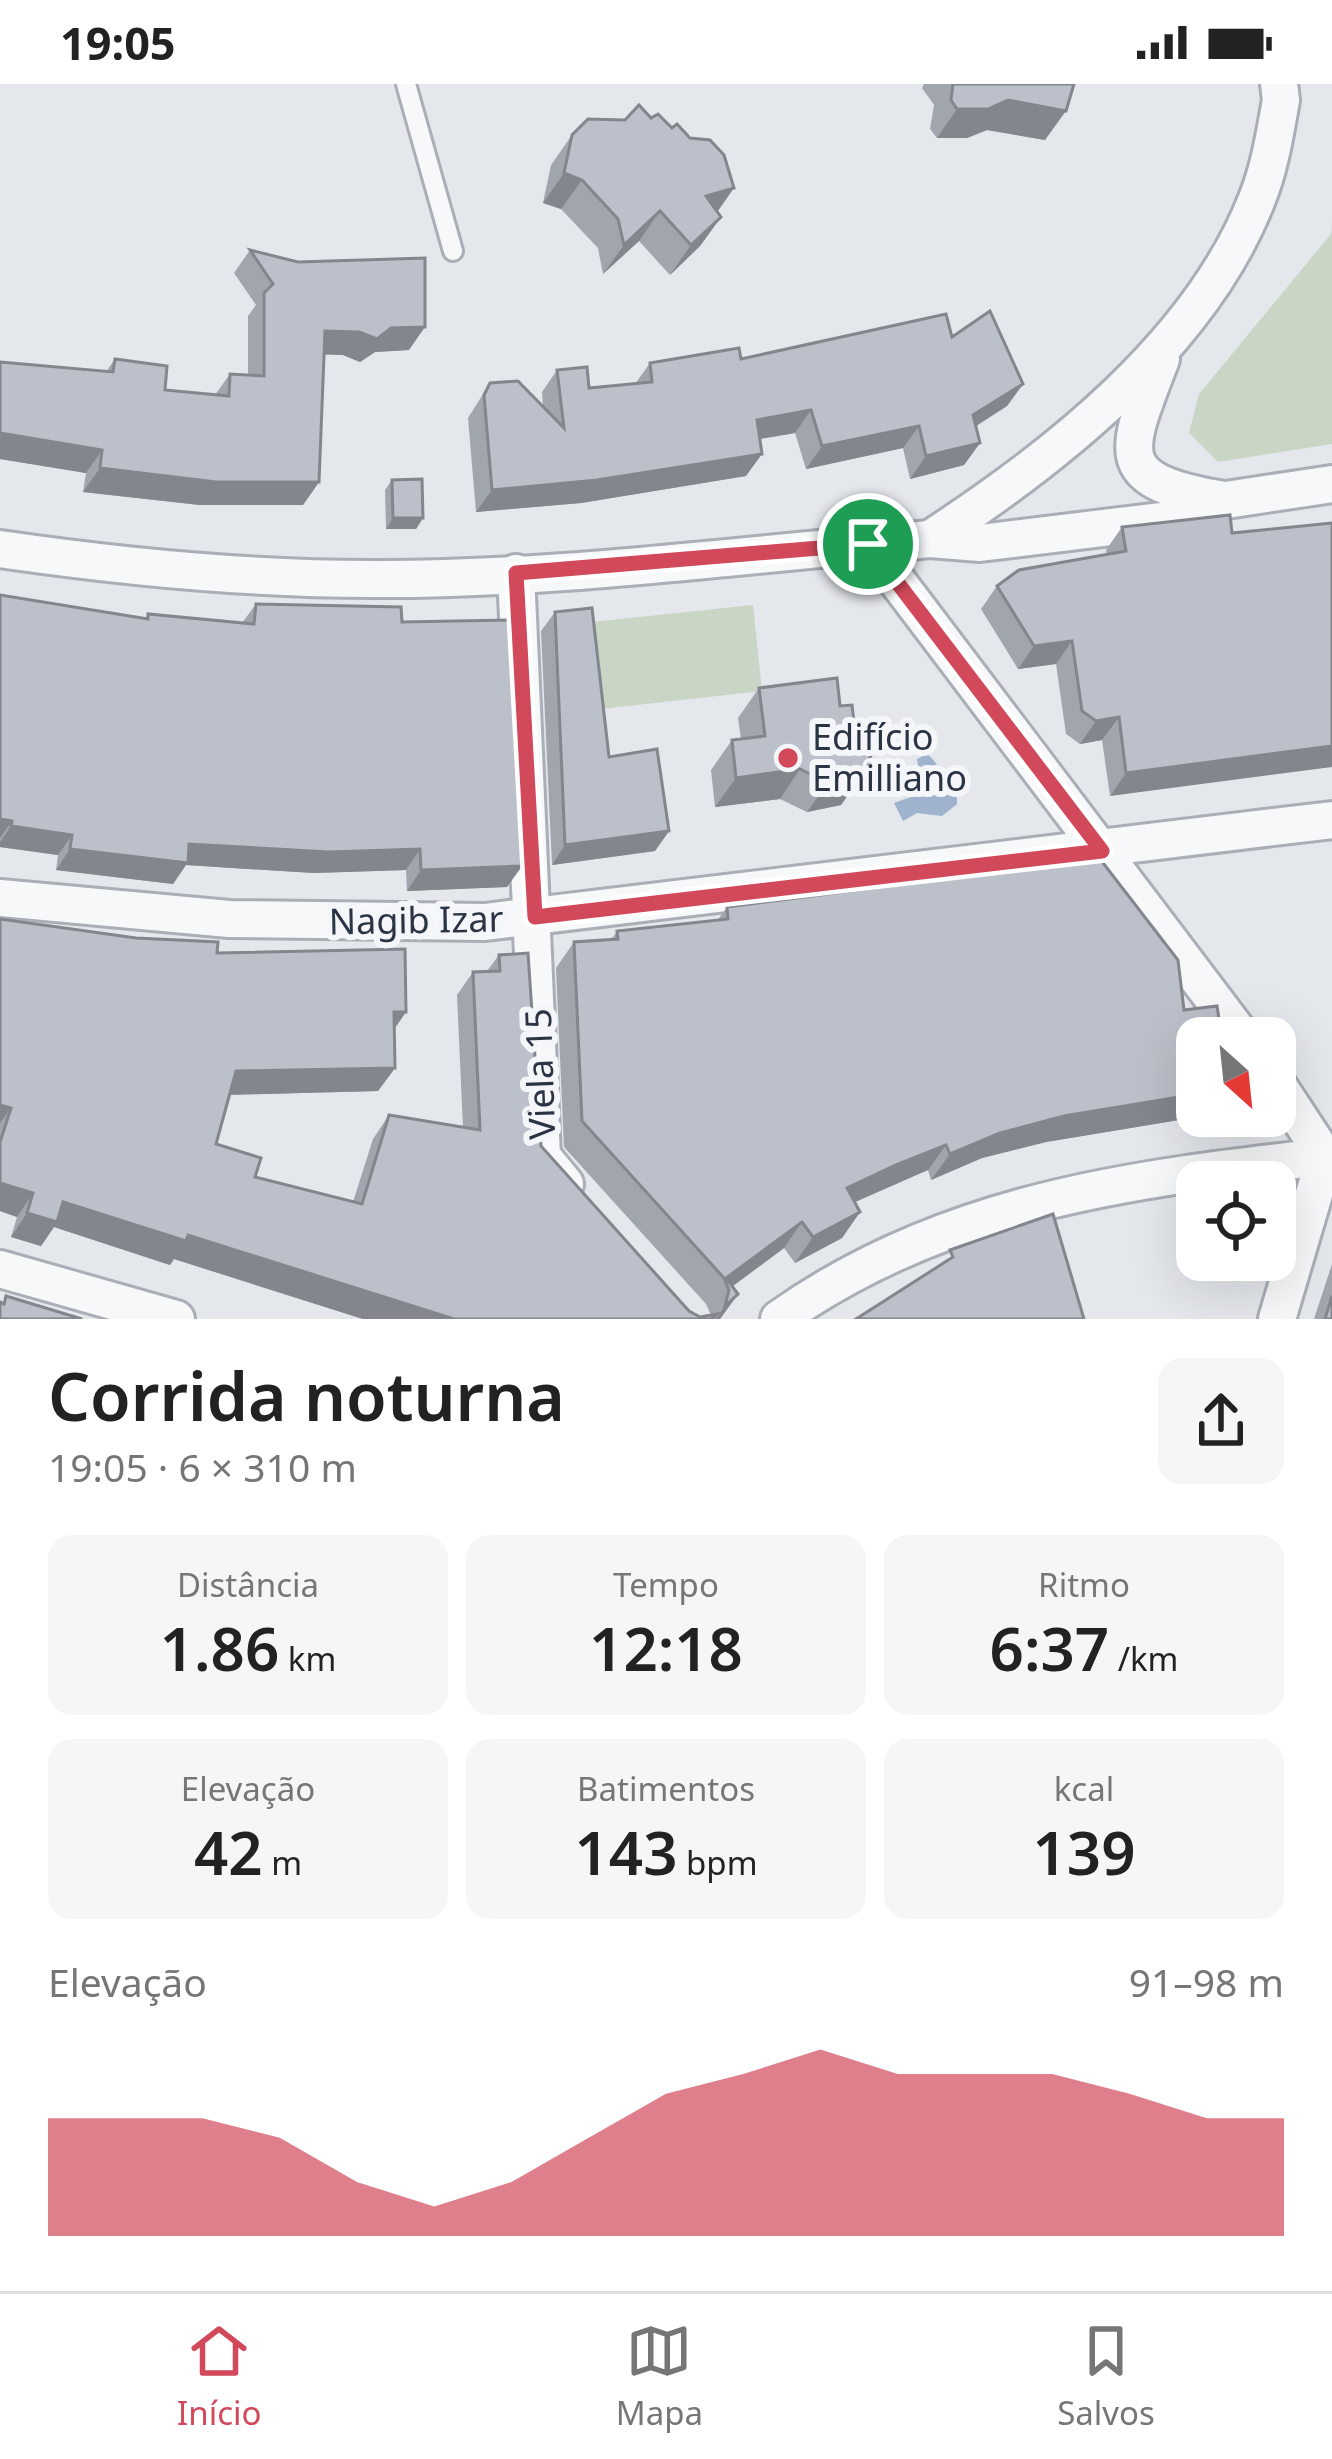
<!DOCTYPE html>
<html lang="pt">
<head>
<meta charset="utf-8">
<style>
  body { margin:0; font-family:"Noto Sans",sans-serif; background:#f6f6f6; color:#222; height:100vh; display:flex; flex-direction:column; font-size:45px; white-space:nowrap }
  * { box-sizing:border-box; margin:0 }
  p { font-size:39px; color:#767676 }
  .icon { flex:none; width:66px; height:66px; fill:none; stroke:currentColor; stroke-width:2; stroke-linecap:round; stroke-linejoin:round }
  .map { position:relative; height:1235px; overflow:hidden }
  .details { display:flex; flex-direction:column; background:#fff; flex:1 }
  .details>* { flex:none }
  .needle { width:78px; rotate:153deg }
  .controls { position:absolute; left:1176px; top:933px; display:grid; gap:24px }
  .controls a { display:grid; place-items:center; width:120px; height:120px; border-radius:24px; background:#fff; box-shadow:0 12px 48px #0002; font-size:60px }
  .pin { position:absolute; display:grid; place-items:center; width:102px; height:102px; color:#fff; margin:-51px; border:6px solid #fff; border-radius:50%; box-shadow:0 3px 12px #0007 }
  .round { display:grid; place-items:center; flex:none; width:126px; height:126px; border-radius:24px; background:#f6f6f6 }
  .summary { display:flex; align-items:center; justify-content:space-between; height:204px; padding:0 48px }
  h1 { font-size:66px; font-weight:600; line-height:90px }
  .stats { display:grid; grid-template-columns:repeat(3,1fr); gap:18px; height:204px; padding:12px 48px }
  .stats div { display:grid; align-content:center; border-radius:24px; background:#f6f6f6; text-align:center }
  .stats b { font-size:60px; font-weight:600 }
  .stats small { font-size:33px; font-weight:400 }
  .stats p { font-size:33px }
  .chart { height:336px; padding:24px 48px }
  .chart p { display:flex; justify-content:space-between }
  .chart svg { width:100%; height:216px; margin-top:12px; fill:#d1495b; opacity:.7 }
  .status { display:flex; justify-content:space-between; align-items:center; height:84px; padding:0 60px; background:#fff; direction:ltr }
  .status svg { height:33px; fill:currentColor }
  .menu { display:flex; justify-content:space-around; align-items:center; height:168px; border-top:3px solid #e0e0e0; background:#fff; font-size:33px; color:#767676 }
  .menu a { display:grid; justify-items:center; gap:6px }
  .menu .current { color:#d1495b }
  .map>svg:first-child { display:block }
  .green { fill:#c9d6c5 }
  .water { fill:#9fb4cc }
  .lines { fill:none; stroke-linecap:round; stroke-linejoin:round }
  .service-casing { stroke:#a9aeb7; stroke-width:24 }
  .minor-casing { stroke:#a9aeb7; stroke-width:42 }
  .service { stroke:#f7f8fa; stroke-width:18 }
  .minor { stroke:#f7f8fa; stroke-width:36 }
  .wall { fill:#a1a5ae }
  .shaded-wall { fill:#83868d }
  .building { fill:#bbc0ca; stroke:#83868d; stroke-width:3 }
  .route-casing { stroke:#fff; stroke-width:24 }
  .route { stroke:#d1495b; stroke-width:15 }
  .poi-dot { fill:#d1495b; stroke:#f4f6f9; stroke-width:4.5 }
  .labels { text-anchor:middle; stroke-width:12; stroke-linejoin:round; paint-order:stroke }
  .poi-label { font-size:36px; fill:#2b3445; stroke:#f4f6f9; text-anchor:start }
  .street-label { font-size:36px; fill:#2b3445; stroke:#f4f6f9 }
</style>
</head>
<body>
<div class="status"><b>19:05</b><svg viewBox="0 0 49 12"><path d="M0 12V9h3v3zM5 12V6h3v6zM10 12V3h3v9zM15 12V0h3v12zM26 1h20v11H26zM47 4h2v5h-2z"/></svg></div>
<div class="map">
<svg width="1332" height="1235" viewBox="0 0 1332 1235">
  <rect width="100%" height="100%" fill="#e4e7ec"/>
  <g class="green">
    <polygon points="1332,138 1332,360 1218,378 1189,349 1199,310 1331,150"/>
    <polygon points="753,521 762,607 592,626 582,539"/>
  </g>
  <path class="water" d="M 927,670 C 942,681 941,698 957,711 L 957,720 L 942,732 L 917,729 L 903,737 L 894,719 L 922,709 L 917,675 Z"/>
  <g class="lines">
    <defs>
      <polyline id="service" points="406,0 453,167"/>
      <g id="minor">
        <path d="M 1161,275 C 1125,369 1108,397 1224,416"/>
        <path d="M 930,455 C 1055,374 1201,259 1257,115 C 1270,83 1275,49 1281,16 L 1279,0"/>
        <polyline points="869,460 1243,954"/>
        <path d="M 0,465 C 124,483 247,495 373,495 C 558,496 745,470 930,455 L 980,459 L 1177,435 L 1226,416 L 1332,400"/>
        <polyline points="516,489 542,1072 565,1100"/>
        <polyline points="0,814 229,835 485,838 1332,736"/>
        <polyline points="1275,997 1325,1073 1277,1235"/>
        <polyline points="0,1185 176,1235"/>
        <path d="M 779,1235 C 945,1117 1135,1094 1332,1072"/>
      </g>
    </defs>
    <use href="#service" class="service-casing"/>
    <use href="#minor" class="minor-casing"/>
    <use href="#service" class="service"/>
    <use href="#minor" class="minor"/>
  </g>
  <g class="wall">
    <polygon points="924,0 1074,0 1045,56 987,46 967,54 937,54 930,45 934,21 922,4"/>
    <polygon points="572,51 717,128 721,133 700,162 670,191 639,157 603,190 598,164 561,125 543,119 551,81"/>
    <polygon points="250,166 409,266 375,268 360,278 343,271 324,270 319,398 303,421 200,421 83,408 86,389 0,375 0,278 106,288 115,275 165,306 215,311 230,290 248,291 248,232 256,221 234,189"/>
    <polygon points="952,253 1023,300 1007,322 976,342 980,359 964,381 910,395 903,364 806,385 795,349 760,355 746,392 581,419 476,428 468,334 490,299 543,323 542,308 557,286 589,304 635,300 650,279 741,275"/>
    <polygon points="392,396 423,434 416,445 386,445 385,406"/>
    <polygon points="1313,442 1110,712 1102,656 1080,660 1066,650 1056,580 1018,585 981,525 997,502 1107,470 1106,466 1122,443 1232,449"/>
    <polygon points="0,511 145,535 148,530 242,539 256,520 402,538 522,782 507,803 407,807 406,786 314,789 186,781 173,800 56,786 58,771 0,763"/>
    <polygon points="555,528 609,673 669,747 655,767 552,781 541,547"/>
    <polygon points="759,604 840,622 862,691 841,721 807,728 780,715 715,723 711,686 732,656 741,655 738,634"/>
    <polygon points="727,823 1197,1032 1203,1032 1046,1058 982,1074 931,1096 928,1086 878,1107 855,1118 860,1128 842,1154 795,1179 784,1164 732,1202 738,1210 720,1235 363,1235 174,1175 170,1181 54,1143 41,1162 11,1153 17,1133 0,1127 0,835 217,869 406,928 394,945 395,984 378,1007 230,1011 216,1060 255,1093 353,1118 373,1055 389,1031 463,1043 457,911 473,888 487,887 499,871 541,1062 689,1227 700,1233 711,1231 706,1220 564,1063 556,884 574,858 611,856 617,847 717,837"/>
    <polygon points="1332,1180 1332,1235 1314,1235"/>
  </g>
  <g class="shaded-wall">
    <polygon points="1008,16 1066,27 1045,56 987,46 967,54 937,54 957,25"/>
    <polygon points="564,89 582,96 561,125 543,119"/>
    <polygon points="734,104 713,134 706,112"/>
    <polygon points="660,127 639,157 603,190 624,161"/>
    <polygon points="721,133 700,162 670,191 691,161"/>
    <polygon points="425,243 409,266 375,268 360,278 343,271 309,270 325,247"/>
    <polygon points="1023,300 1007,322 957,354 973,331"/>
    <polygon points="811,326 795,349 741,358 757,336"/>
    <polygon points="919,342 903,364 806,385 822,362"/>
    <polygon points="0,349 102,366 86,389 0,375"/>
    <polygon points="980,359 964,381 910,395 926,372"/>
    <polygon points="762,370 746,392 581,419 476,428 492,406"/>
    <polygon points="100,384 319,398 303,421 200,421 83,408"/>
    <polygon points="393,434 423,434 416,445 386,445"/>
    <polygon points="1072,557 1056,580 1018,585 1034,562"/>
    <polygon points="1119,633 1102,656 1080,660 1096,637"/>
    <polygon points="1332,662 1332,683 1110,712 1126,689"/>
    <polygon points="800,685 780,715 715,723 736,694"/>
    <polygon points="862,691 841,721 807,728 828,699"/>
    <polygon points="0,735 12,737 0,754"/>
    <polygon points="11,742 72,751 58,771 0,763 0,758"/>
    <polygon points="669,747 655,767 552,781 565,761"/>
    <polygon points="189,760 420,765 406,786 314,789 186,781 173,800 56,786 70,765"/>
    <polygon points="522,782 507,803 407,807 421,786"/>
    <polygon points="394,928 406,928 390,951"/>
    <polygon points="395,984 378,1007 220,1011 236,987"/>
    <polygon points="1197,1010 1197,1032 1203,1032 1046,1058 982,1074 931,1096 950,1070 1000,1049 1064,1032"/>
    <polygon points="0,1021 11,1024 0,1039"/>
    <polygon points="946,1061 928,1086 828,1130 847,1104"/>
    <polygon points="0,1099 33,1109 17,1133 0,1127"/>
    <polygon points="63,1118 188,1151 454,1235 363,1235 174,1175 170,1181 54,1143 41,1162 11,1153 27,1129"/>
    <polygon points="860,1128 842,1154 795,1179 813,1153"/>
    <polygon points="802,1138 784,1164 729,1205 726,1194"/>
    <polygon points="738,1210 720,1235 716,1235 725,1222"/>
  </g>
  <g class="building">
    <polygon points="953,0 1074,0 1066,27 1008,16 988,25 957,25 951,16"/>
    <polygon points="639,21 651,34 658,30 672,44 677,40 690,54 710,56 724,71 734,104 706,112 721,133 691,161 660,127 624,161 618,135 582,96 564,89 572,51 588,35 625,36"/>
    <polygon points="250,166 298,178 425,174 425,243 391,244 377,255 359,248 325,247 319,398 216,398 100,384 102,366 0,349 0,278 113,288 115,275 167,282 165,306 229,312 230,290 264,292 264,209 273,200"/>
    <polygon points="990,227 1023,300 973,331 980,359 926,372 919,342 822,362 811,326 757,336 762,370 597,396 492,406 484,311 490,299 518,297 564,344 557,286 587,283 589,304 652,298 650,279 739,264 741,275 946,230 952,253"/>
    <polygon points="422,395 423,434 393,434 392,396"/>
    <polygon points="1230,431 1232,449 1332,439 1332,662 1126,689 1119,633 1096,637 1082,627 1072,557 1034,562 997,502 1019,486 1126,467 1122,443"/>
    <polygon points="0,511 148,535 148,530 254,540 256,520 401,523 402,538 511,536 522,782 421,786 420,765 328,768 189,760 188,779 70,765 72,751 11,742 12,737 0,735"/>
    <polygon points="592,524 609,673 657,665 669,747 565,761 555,528"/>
    <polygon points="837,594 840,622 852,621 855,647 866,653 872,669 862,691 828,699 800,685 736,694 732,656 765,652 759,604"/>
    <polygon points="1100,775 1178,876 1184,926 1217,922 1222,954 1197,954 1197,1010 1064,1032 1000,1049 950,1070 946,1061 896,1081 847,1104 860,1128 813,1153 802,1138 726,1194 738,1210 725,1222 729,1206 724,1194 582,1037 574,858 618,855 617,847 728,835 727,823"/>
    <polygon points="0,835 136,854 218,858 217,869 405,865 406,928 394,928 395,984 236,987 216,1060 261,1074 255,1093 362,1120 389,1031 480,1046 473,888 500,887 499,871 528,869 541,1062 689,1227 700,1233 717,1230 712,1235 454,1235 188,1151 186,1157 63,1118 57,1138 27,1129 33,1109 0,1099 0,1058 11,1024 0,1021"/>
    <polygon points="1053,1130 1084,1235 856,1235 953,1173 950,1166"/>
    <polygon points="6,1212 82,1235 0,1235 0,1218 4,1220"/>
    <polygon points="1332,1212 1332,1235 1325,1235"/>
  </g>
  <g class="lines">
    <defs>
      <polygon id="route" points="868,460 1102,767 535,833 516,489"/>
    </defs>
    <use href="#route" class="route-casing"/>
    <use href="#route" class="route"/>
  </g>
  <circle class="poi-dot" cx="788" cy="674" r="12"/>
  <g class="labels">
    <g class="poi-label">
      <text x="812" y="666">Edifício<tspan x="812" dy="41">Emilliano</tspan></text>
    </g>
    <g class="street-label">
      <text transform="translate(416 836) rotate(-1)" y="13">Nagib Izar</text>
      <text transform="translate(540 990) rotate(-92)" y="13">Viela 15</text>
    </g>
  </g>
</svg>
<div class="controls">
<a><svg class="needle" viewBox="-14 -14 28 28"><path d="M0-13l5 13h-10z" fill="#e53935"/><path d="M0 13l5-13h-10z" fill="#767676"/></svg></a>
<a><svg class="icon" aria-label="locate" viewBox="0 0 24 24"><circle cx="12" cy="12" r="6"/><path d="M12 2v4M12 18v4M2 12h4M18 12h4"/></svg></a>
</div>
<div class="pin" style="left:868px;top:460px;background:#1e9e55"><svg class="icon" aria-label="arrive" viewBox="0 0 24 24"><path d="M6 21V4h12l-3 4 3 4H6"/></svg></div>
</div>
<section class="details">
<div class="summary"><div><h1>Corrida noturna</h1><p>19:05 · 6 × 310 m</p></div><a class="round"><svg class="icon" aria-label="share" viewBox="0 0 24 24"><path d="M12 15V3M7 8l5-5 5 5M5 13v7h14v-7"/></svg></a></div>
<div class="stats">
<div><p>Distância</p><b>1.86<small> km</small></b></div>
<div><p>Tempo</p><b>12:18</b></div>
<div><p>Ritmo</p><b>6:37<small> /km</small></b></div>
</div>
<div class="stats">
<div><p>Elevação</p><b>42<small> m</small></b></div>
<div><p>Batimentos</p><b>143<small> bpm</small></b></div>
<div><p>kcal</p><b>139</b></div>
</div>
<div class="chart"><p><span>Elevação</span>91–98 m</p>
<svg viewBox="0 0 160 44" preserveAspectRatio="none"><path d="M0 44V20L10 20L20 20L30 24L40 33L50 38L60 33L70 24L80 15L90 11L100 6L110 11L120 11L130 11L140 15L150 20L160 20V44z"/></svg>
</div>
</section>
<nav class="menu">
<a class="current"><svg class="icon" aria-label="home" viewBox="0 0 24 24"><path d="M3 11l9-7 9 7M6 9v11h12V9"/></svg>Início</a>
<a><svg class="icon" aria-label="map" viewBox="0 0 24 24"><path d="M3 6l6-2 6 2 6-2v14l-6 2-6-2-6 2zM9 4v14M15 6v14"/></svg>Mapa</a>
<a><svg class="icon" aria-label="saved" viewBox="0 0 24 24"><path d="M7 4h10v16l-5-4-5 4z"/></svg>Salvos</a>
</nav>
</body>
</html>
